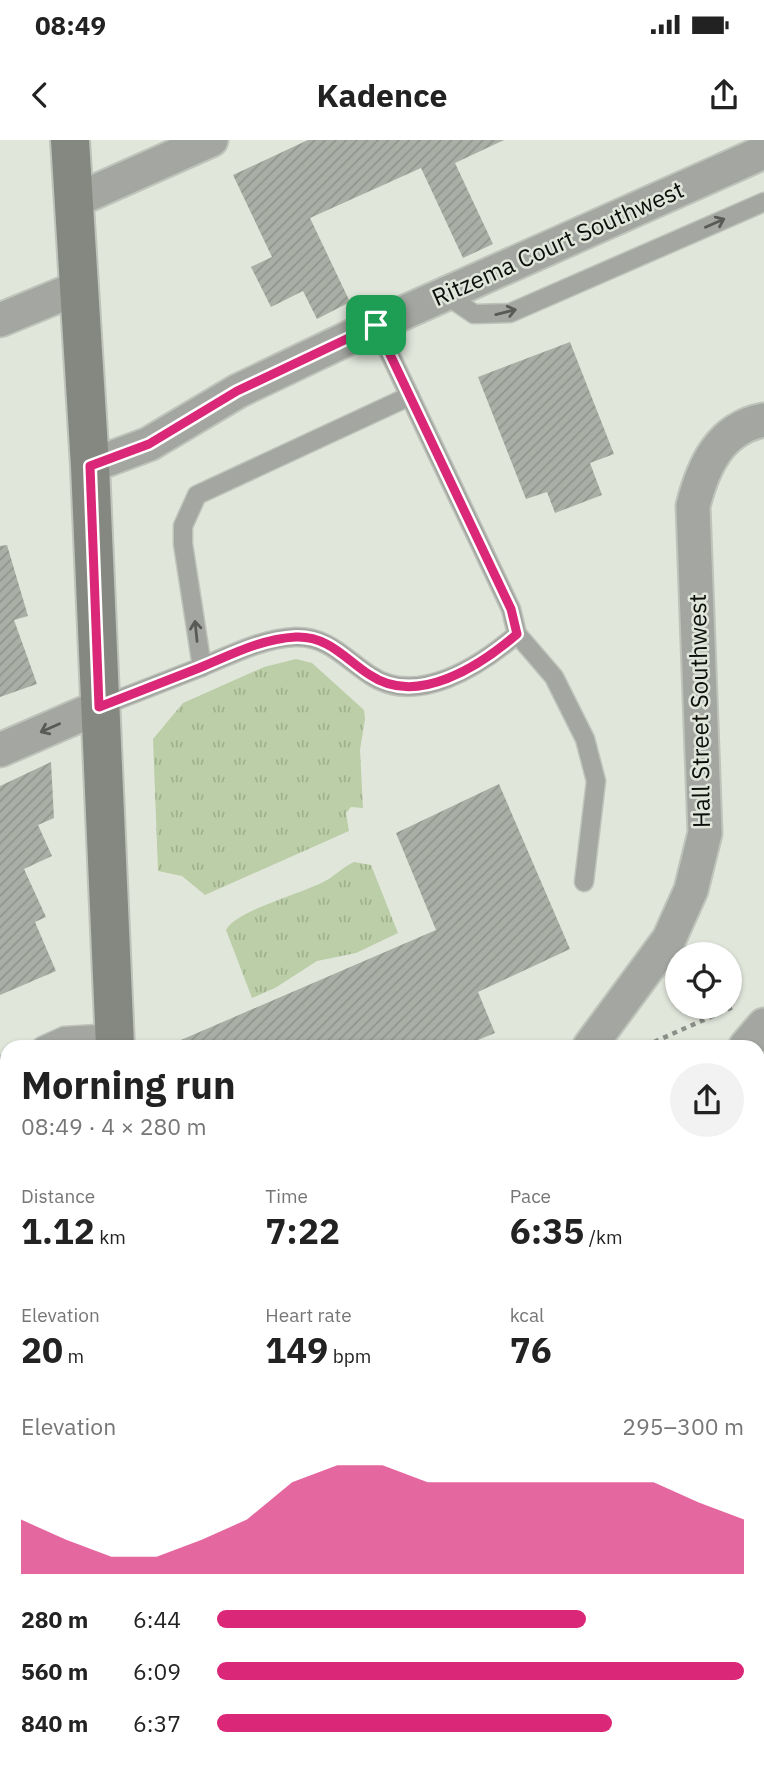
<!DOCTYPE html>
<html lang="en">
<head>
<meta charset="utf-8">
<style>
  body { margin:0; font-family:"IBM Plex Sans",sans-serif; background:#f2f2f2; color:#222; height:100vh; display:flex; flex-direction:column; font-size:26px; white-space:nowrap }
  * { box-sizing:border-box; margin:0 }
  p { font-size:23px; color:#767676 }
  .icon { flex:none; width:38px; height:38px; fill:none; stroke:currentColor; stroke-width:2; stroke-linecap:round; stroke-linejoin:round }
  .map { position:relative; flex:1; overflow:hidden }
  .panel { position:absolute; left:0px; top:900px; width:765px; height:726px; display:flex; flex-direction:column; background:#fff; border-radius:21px 21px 0 0; box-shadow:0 2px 5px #0004 }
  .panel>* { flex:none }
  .fabs { position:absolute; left:665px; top:802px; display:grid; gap:14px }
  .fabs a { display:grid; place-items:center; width:77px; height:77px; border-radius:50%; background:#fff; box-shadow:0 2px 5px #0004; font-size:35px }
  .pin { position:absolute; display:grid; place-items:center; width:60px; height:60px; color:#fff; margin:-30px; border-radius:14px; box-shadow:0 4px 10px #0006 }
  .round { display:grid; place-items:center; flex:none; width:74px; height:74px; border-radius:37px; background:#f2f2f2 }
  .headline { display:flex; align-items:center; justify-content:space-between; height:119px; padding:0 21px }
  h1 { font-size:38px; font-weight:700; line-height:52px }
  .metrics { display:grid; grid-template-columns:repeat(3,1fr); gap:10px; height:119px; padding:7px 21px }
  .metrics div { display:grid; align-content:center }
  .metrics b { font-size:35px; font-weight:700 }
  .metrics small { font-size:19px; font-weight:400 }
  .metrics p { font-size:19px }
  .chart { height:196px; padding:14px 21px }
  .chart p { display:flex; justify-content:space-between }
  .chart svg { width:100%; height:126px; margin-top:7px; fill:#db2777; opacity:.7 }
  ul { padding:0 21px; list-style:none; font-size:23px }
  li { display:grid; grid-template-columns:112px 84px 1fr; align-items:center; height:52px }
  li i { height:18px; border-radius:9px; background:#db2777 }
  .status { display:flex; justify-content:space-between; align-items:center; height:49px; padding:0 35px; background:#fff; direction:ltr }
  .status svg { height:19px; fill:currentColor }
  header { display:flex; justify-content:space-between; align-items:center; height:91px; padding:0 21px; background:#fff; font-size:32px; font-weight:700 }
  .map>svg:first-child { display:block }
  .park { fill:url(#park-tufts) }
  .building { fill:url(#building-hatch) }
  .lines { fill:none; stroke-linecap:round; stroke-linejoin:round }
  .service-casing { stroke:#bfc4ba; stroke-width:21 }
  .minor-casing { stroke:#bfc4ba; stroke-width:37 }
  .secondary-casing { stroke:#bfc4ba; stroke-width:42 }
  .path { stroke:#8b8f87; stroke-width:4.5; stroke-dasharray:5 5; stroke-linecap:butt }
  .service { stroke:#a4a6a1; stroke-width:18 }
  .minor { stroke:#a4a6a1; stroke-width:33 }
  .secondary { stroke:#848881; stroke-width:38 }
  .oneway { stroke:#585a56 }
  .route-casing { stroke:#fff; stroke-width:14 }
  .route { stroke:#db2777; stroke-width:9 }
  .labels { text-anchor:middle; stroke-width:5; stroke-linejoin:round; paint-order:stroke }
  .street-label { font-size:24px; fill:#0d0f0b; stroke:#e1e6db }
</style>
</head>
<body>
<div class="status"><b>08:49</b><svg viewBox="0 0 49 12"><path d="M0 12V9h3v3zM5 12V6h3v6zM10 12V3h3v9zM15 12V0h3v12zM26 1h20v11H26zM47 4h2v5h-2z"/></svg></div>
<header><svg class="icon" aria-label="back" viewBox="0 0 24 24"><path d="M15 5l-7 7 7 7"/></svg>Kadence<svg class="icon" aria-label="share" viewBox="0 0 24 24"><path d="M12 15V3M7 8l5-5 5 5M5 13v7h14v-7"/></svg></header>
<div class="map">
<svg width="764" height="1625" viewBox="0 0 764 1625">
  <defs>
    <pattern id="park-tufts" width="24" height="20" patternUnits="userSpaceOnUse" patternTransform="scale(1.75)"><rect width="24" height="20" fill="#bbcea7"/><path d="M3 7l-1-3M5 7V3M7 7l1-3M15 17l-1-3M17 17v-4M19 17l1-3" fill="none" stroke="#a0b08e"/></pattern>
    <pattern id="building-hatch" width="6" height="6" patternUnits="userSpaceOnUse" patternTransform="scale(1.75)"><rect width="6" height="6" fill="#aaafa5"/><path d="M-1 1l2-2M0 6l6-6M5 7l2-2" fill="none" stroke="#91958d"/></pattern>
  </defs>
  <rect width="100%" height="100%" fill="#e1e6db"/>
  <g class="park">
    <polygon points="296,519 312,523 364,570 365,579 360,610 363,668 351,667 346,673 349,691 205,755 182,736 158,731 153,599 183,563 264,527"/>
    <path d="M 354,722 L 371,725 L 398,793 L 356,813 L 317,821 L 275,848 L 252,858 L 226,790 C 236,770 305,753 327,740 C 337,734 343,727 354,722 Z"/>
  </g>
  <g class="building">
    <polygon points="308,0 504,0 455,23 493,104 463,118 421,28 310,78 350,162 317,179 303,151 271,167 251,127 272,117 233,35"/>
    <polygon points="570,202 614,314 590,323 602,355 555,373 547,352 526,359 478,237"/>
    <polygon points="7,405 28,476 14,480 37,544 0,557 0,406"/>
    <polygon points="51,622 54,678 38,685 52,716 24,729 46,777 35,782 56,831 0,855 0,646"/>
    <polygon points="499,644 570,809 478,852 495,893 478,900 481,906 167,906 436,790 396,693"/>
  </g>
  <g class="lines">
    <defs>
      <g id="service">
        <polyline points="445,154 474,174 510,173 764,62"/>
        <polyline points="376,185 511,469 517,494 554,537 585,599 596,641 584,742"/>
        <polyline points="202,527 183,404 183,386 197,355 410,256"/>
        <path d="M 99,567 C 133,554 166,541 199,528 C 231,515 260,499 295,497 C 328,496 345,519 370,535 C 417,567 480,526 517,494"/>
        <polyline points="42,906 64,896 114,893"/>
        <polyline points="0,926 7,923"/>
        <polyline points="386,1619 387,1625"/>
      </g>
      <g id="minor">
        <polyline points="74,61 211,0"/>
        <polyline points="0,180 80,147"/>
        <polyline points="90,326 149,304 238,251 376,185 764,12"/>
        <polyline points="0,610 99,567"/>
        <path d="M 590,906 L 669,799 L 691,750 L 705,693 L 693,366 C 703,326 720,288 764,280"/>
        <polyline points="746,906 764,885"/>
        <polyline points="758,1325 764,1404"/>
        <polyline points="408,1619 424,1625"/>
      </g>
      <g id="secondary">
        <polyline points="70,0 90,326 115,906"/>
        <polyline points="0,1182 7,1179"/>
        <polyline points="148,1619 148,1625"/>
      </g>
    </defs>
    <use href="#service" class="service-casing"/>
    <use href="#minor" class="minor-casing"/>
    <use href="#secondary" class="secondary-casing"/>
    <polyline class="path" points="645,906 735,866"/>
    <use href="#service" class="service"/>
    <use href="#minor" class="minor"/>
    <use href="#secondary" class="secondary"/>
  </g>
  <defs><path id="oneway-shaft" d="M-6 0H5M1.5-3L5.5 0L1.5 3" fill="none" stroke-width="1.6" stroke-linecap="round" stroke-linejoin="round" transform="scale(1.75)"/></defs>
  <g class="oneway">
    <use href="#oneway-shaft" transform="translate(715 83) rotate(-24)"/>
    <use href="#oneway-shaft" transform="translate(506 172) rotate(-14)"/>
    <use href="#oneway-shaft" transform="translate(196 491) rotate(-96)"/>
    <use href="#oneway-shaft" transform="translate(50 588) rotate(156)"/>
  </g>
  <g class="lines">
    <defs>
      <path id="route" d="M 376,185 L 511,469 L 517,494 C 480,526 417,567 370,535 C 345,519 329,496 296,497 C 260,499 231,515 199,528 C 166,541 133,554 99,567 L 90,326 L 149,304 L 237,251 Z"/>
    </defs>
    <use href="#route" class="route-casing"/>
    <use href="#route" class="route"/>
  </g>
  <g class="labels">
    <g class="street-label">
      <text transform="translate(558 104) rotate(-24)" y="8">Ritzema Court Southwest</text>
      <text transform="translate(700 571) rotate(-91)" y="8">Hall Street Southwest</text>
    </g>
  </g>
</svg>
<div class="fabs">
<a><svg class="icon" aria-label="locate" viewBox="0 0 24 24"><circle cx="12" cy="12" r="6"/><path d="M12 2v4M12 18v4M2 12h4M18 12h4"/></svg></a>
</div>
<div class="pin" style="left:376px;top:185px;background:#1e9e55"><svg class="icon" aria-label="arrive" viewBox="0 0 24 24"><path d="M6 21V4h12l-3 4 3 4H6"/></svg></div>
<section class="panel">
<div class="headline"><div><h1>Morning run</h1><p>08:49 · 4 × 280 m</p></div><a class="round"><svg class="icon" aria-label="share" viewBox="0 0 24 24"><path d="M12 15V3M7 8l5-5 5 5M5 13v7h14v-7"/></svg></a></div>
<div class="metrics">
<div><p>Distance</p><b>1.12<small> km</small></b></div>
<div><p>Time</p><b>7:22</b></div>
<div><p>Pace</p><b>6:35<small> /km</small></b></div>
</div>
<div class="metrics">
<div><p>Elevation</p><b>20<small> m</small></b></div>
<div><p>Heart rate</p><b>149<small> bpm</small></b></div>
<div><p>kcal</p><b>76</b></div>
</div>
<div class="chart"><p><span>Elevation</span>295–300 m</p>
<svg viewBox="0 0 160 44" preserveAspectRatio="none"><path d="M0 44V25L10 32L20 38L30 38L40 32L50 25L60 12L70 6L80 6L90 12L100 12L110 12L120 12L130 12L140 12L150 19L160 25V44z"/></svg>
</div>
<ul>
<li><b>280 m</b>6:44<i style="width:70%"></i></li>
<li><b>560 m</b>6:09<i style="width:100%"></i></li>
<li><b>840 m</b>6:37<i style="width:75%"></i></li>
</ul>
</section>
</div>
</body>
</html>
